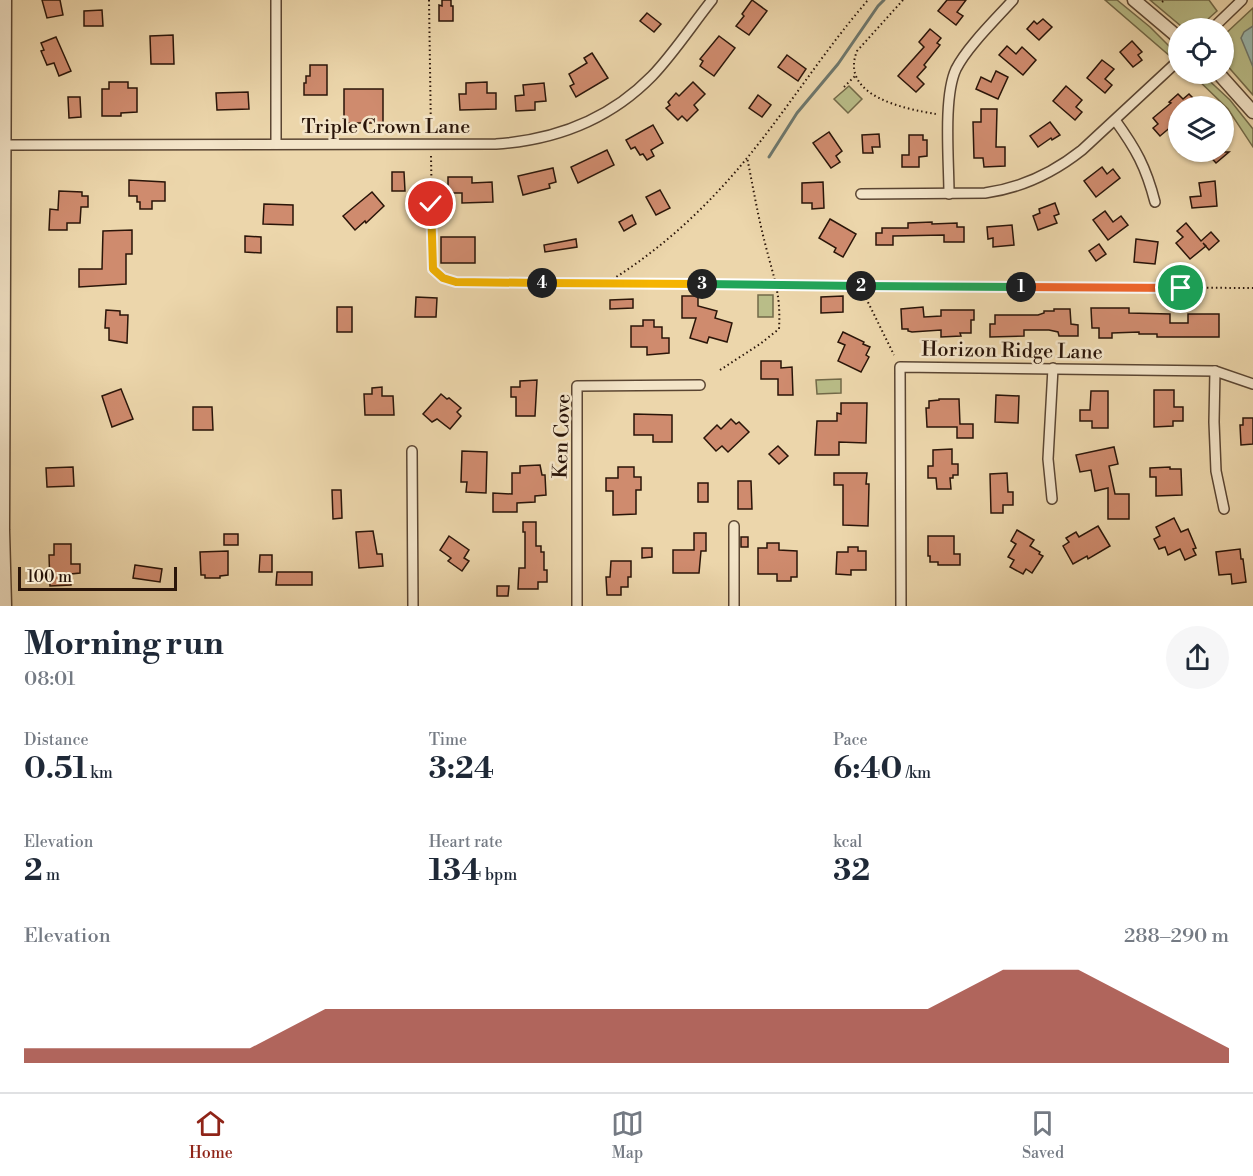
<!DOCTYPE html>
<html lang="en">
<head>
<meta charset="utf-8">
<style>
  body { margin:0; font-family:"Libre Bodoni",serif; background:#f6f6f7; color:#1f2937; height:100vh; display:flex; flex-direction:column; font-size:22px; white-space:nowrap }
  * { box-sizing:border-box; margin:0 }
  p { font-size:20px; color:#747a83 }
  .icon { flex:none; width:33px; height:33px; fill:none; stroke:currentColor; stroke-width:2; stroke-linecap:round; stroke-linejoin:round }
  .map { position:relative; height:606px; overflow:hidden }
  .details { display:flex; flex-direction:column; background:#fff; flex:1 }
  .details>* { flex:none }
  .buttons { position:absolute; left:1168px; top:18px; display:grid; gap:12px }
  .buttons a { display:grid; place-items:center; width:66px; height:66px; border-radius:50%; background:#fff; box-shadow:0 2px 4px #0004; font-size:30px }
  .scale { position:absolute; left:18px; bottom:15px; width:159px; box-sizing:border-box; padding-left:6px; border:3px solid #2a1509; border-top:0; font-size:16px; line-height:21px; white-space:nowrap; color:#2a1509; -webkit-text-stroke:4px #f3e4c8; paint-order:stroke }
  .pin { position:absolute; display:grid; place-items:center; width:51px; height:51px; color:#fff; margin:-26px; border:3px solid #fff; border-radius:50%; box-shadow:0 2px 6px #0007 }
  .km { position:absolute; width:30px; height:30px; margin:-15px; border-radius:50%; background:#222; color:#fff; font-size:16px; line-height:30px; text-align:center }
  .round { display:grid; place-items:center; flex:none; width:63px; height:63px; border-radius:32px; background:#f6f6f7 }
  .headline { display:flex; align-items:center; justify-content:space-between; height:102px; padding:0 24px }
  h1 { font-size:33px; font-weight:700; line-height:45px }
  .figures { display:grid; grid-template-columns:repeat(3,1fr); gap:9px; height:102px; padding:6px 24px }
  .figures div { display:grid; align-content:center }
  .figures b { font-size:30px; font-weight:700 }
  .figures small { font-size:16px; font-weight:400 }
  .figures p { font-size:16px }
  .chart { height:168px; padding:12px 24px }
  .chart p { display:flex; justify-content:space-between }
  .chart svg { width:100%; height:108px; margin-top:6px; fill:#8f2418; opacity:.7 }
  .dock { display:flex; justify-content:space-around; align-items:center; height:84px; border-top:2px solid #e0e1e3; background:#fff; font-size:16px; color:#747a83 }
  .dock a { display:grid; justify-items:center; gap:3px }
  .dock .current { color:#8f2418 }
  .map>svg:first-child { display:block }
  .green { fill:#b9bd88; stroke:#726948; stroke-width:1.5 }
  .water { fill:#99b8af; stroke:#6d776d; stroke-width:1.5 }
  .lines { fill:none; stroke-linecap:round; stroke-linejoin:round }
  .stream { stroke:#6d776d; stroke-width:3 }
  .building { fill:#cf8b6e; stroke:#2a1509; stroke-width:1.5 }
  .minor-casing { stroke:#5a4532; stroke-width:12 }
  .tertiary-casing { stroke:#5a4532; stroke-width:15 }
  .path { stroke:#2a1509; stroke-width:2; stroke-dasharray:1.5 3; stroke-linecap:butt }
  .minor { stroke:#f3e4c8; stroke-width:9 }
  .tertiary { stroke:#f3e4c8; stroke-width:12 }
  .split-1-casing { stroke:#fff; stroke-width:12 }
  .split-2-casing { stroke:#fff; stroke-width:12 }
  .split-3-casing { stroke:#fff; stroke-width:12 }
  .split-4-casing { stroke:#fff; stroke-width:12 }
  .split-5-casing { stroke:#fff; stroke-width:12 }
  .split-1 { stroke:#f0652b; stroke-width:8 }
  .split-2 { stroke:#22a559; stroke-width:8 }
  .split-3 { stroke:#22a559; stroke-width:8 }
  .split-4 { stroke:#f5b400; stroke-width:8 }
  .split-5 { stroke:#f5b400; stroke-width:8 }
  .labels { text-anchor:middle; stroke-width:5; stroke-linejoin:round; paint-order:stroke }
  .street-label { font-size:20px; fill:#2a1509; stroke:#f3e4c8 }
</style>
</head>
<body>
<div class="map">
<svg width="1253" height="606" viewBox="0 0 1253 606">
  <rect width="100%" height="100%" fill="#ecd6ab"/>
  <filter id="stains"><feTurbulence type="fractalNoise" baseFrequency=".00333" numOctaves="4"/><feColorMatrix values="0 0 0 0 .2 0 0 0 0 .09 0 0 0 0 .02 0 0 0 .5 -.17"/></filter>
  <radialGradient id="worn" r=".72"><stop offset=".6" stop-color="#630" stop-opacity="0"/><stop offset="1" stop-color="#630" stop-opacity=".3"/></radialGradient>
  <g class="green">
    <polygon points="1105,0 1117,0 1150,27 1172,49 1171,57"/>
    <polygon points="1150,0 1209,0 1217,11 1198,28 1181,26"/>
    <polygon points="1253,8 1253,95 1224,62 1224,35"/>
    <polygon points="1192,74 1202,74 1230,100 1253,129 1253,147 1228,109"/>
    <polygon points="849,86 862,99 848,113 834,99"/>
    <rect x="758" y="295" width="15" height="22"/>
    <polygon points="841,379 841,393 817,394 816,380"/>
  </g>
  <polygon class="water" points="1253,26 1253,67 1241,38 1244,32"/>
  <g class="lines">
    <polyline class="stream" points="769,157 797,113 838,64 878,6 884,0"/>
  </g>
  <g class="building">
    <polygon points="42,0 60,0 63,15 47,18"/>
    <polygon points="442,0 451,0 451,6 453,6 453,21 439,21 439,5 442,6"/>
    <polygon points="752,0 767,11 749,35 736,26 744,16 742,14"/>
    <polygon points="947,0 966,0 957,12 963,16 956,25 938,11"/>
    <polygon points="102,10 103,26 84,26 84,11"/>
    <polygon points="647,13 661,24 654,32 640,21"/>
    <polygon points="1043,19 1052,27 1039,40 1027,29 1034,21 1037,24"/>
    <polygon points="930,29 941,38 937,43 940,45 924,65 926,67 917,77 924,84 916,92 898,76 924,47 919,42"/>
    <polygon points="173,35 174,64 151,64 150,36"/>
    <polygon points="719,36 735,48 714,76 700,66 703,61 700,59"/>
    <polygon points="56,37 71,71 59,76 54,63 47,65 41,51 44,50 41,43"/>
    <polygon points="1132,41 1142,52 1138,55 1142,60 1133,67 1120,52"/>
    <polygon points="1007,46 1016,54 1022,47 1036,60 1023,75 999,55"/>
    <polygon points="592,53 608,78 576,97 570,86 574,84 569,74 587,63 584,58"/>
    <polygon points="787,55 806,69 798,81 778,67"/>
    <polygon points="1102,60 1114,69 1105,79 1112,85 1105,93 1087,78"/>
    <polygon points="310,65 327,65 327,95 304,95 304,83 306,83 306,76 310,76"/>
    <polygon points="996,71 1008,77 998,99 976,89 981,77 991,82"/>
    <polygon points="109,82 128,82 128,88 137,88 137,112 121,113 121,116 102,116 102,89 109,89"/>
    <polygon points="487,82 487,93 496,93 496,109 460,110 459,94 466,94 466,83"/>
    <polygon points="693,82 705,94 694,105 698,110 687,121 682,116 678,120 666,108 670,105 668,102 676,93 679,96"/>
    <polygon points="544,83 546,101 535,102 535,110 516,111 515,96 524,95 523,85"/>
    <polygon points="1066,86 1082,100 1076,107 1082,112 1075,120 1053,101"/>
    <rect x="344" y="89" width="39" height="34"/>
    <polygon points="248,92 249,109 217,110 216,93"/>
    <polygon points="1178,94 1183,99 1189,94 1201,106 1179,106 1179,120 1160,136 1153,128 1158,124 1153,118 1171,103 1169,102"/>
    <polygon points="758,95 771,105 762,117 749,108"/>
    <polygon points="68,97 80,97 81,117 69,118"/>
    <polygon points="981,109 997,109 996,147 1005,147 1005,166 984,167 983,158 974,158 973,122 981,122"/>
    <polygon points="1050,122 1060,135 1052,140 1051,138 1038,147 1030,136"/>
    <polygon points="653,125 663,143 651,150 654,156 647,160 643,154 640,155 635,147 631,149 626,140"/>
    <polygon points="829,132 842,151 836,156 840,162 831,168 813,143"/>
    <polygon points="879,134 880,147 872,147 873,153 863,153 862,135"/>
    <polygon points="909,135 923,135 923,140 927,140 927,156 919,157 919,167 902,167 902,155 909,155"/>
    <polygon points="607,150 614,165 578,183 571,167"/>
    <polygon points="1206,152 1229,152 1216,163"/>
    <polygon points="1102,167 1107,174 1113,169 1120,178 1096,197 1084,181"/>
    <polygon points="553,168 556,182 549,184 550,188 523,195 518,176"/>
    <polygon points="392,172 404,172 405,191 392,191"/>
    <polygon points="448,177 472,177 472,183 492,182 493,202 462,203 462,193 451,193 450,190 448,190"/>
    <polygon points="129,180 165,182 165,201 152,201 152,209 140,209 140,202 137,202 137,196 129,196"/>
    <polygon points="1215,181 1217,206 1192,208 1190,197 1201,196 1199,183"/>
    <polygon points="823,182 824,208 812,209 812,203 802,203 802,183"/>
    <polygon points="660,190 670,208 656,215 646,197"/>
    <polygon points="59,191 82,192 82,196 88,196 88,207 81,207 80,223 67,223 67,230 49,230 50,209 58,210"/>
    <polygon points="372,192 384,206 366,223 365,221 355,230 343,216"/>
    <polygon points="1055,203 1059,214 1054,216 1057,223 1038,230 1033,216 1040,213 1039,209"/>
    <polygon points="264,204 293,205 293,225 263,224"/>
    <polygon points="1105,211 1113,222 1121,216 1128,225 1108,240 1093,220"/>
    <polygon points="632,215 636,224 624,231 619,222"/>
    <polygon points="830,219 856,234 843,257 834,252 836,248 819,238"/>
    <polygon points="932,222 932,224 957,223 957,227 964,227 964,242 944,242 944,235 893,236 893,245 876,245 876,233 882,233 882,228 908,228 908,223"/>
    <polygon points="1186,223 1201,241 1211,232 1219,241 1209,250 1203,243 1206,246 1190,259 1176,243 1183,237 1177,231"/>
    <polygon points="1012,225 1014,245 993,247 993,238 988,239 987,227"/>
    <polygon points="132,230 132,254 126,254 126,284 79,287 79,269 102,269 103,231"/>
    <polygon points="245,236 261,237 261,253 245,252"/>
    <rect x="441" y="237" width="34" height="26"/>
    <polygon points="576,239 577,247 545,252 544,245"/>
    <polygon points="1136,239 1158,242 1155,264 1134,262"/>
    <polygon points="1099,244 1106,254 1096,261 1089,251"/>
    <polygon points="682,296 698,296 698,306 717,311 715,318 732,323 727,342 709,337 707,343 690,338 696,318 682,318"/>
    <polygon points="843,296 843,312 821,313 821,297"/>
    <polygon points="416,297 437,298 436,317 415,317"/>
    <polygon points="633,299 633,308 610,309 610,300"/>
    <rect x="337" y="307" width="15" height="25"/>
    <polygon points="923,307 924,317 941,316 941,310 974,310 974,320 971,320 971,333 960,333 961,336 941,337 941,330 912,332 908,331 908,329 902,329 901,309"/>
    <polygon points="1091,308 1129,308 1129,313 1170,314 1170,323 1188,323 1188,314 1219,314 1219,337 1157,337 1157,334 1139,334 1139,332 1112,333 1112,338 1099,338 1099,328 1092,328"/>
    <polygon points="1054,309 1070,309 1071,324 1078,325 1078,336 1059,336 1058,332 1049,330 1024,330 1024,336 990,337 990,324 995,324 995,315 1038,315 1044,313 1044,311 1054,311"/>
    <polygon points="106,310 120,311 120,315 128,315 127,343 109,340 109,328 105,328"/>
    <polygon points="643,320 654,320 654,327 662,327 662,338 669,338 669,353 647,355 647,347 631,347 631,326 643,326"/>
    <polygon points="843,332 864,342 863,344 870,347 866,355 869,357 861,372 838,361 845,345 838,342"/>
    <polygon points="761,361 781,361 781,368 792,367 793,395 778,395 778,379 761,379"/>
    <polygon points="537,380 535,416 516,416 516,397 511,397 511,387 520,387 520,381"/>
    <polygon points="382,387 382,396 393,396 394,415 365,415 364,394 372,394 372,388"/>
    <polygon points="121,389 133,419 112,427 102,396"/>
    <polygon points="1154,390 1174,390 1174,407 1183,407 1183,421 1173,421 1173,426 1154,427"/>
    <polygon points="1091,391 1108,391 1108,428 1092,428 1092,421 1080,421 1080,410 1090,410"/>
    <polygon points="441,394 447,399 449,398 461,408 457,412 461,416 450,429 437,419 432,422 423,414"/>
    <polygon points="996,395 1019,396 1018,423 995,422"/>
    <polygon points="939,399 959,399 960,424 973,424 973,438 957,438 957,427 927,427 926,408 929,408 929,401 939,400"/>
    <polygon points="841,403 867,403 866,443 839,442 839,455 815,455 817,421 837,421 837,413 841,414"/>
    <polygon points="193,407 212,407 213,430 193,430"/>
    <polygon points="634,414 672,415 672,442 653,442 653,435 634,435"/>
    <polygon points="1243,418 1253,418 1253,444 1241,445 1240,425 1243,425"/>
    <polygon points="731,419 736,424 739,422 749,432 728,452 722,446 716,451 704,438 717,425 721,429"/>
    <polygon points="778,446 788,456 779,464 769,454"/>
    <polygon points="1114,447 1118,464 1109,466 1115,494 1129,494 1129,519 1108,519 1108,488 1095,491 1091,470 1080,472 1076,455"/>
    <polygon points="952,449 952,464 958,464 958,475 953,475 953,478 950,478 951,489 937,489 936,478 928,478 928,466 933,466 933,450"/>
    <polygon points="462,451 487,452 486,493 466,492 467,482 461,482"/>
    <polygon points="540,465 542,475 545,475 546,495 535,496 535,502 517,503 517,512 493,512 493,493 512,494 512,473 520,473 520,466"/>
    <polygon points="73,467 74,486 47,487 46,468"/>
    <polygon points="618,467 634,467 634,477 641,477 641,490 636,490 636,514 613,515 613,491 606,491 606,478 618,478"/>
    <polygon points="1170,467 1170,469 1181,469 1182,495 1156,496 1156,477 1150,477 1150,468"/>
    <polygon points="834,473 867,473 866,484 869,484 868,526 843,525 843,485 834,485"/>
    <polygon points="1007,473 1008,492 1013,492 1013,505 1003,505 1003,513 991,513 990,474"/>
    <polygon points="738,481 751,481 752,509 738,509"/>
    <rect x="698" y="483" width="10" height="19"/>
    <polygon points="332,490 341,490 342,518 333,519"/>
    <polygon points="1174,518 1181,532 1188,529 1196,548 1193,549 1196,555 1185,560 1180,549 1168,555 1165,547 1159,549 1154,539 1160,536 1156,527"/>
    <polygon points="523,522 536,522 536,546 541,546 541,552 544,552 544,570 547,570 547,582 538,582 538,589 518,589 519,568 525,568 525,532 523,532"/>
    <polygon points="1098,526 1110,546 1088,559 1087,556 1073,564 1063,546 1069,542 1066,538 1076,532 1079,537"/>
    <polygon points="1017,530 1034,540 1030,546 1040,552 1039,554 1043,556 1032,573 1026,569 1023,574 1010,567 1014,560 1008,557 1016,544 1011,541"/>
    <polygon points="373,531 377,554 382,554 383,566 359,568 356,532"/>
    <polygon points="694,533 706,533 706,551 701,551 699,573 673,573 673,550 694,550"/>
    <rect x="224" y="534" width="14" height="11"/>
    <polygon points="449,536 469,550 464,558 469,561 462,571 448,561 451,558 440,550"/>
    <polygon points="928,536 954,536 954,554 960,554 960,565 938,565 938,562 930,562 930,556 928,556"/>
    <rect x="741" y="537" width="7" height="10"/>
    <polygon points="767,543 779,543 779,550 797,551 797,577 791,577 791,581 777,581 777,574 758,574 758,548 767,548"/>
    <polygon points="54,544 71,544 71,564 80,564 80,573 71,574 71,585 50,586 49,555 54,555"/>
    <polygon points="848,547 858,547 858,551 866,551 866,570 851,570 851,575 836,574 837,552 848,552"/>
    <polygon points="642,548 652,548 652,557 642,558"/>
    <polygon points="1240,549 1241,559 1243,559 1246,582 1232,584 1231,574 1219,575 1216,552"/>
    <polygon points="228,551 228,575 220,576 220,578 205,578 205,575 201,575 200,552"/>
    <polygon points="260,555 272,555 272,572 259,572"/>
    <polygon points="611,561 631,561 631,577 628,577 628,587 621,587 621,595 607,595 606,577 610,577"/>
    <polygon points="135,565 162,569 160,582 133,578"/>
    <polygon points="277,572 312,572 312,585 276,585"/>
    <polygon points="497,586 509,586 508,596 497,596"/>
  </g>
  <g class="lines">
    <defs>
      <g id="minor">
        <polyline points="1213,28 1242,0"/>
        <path d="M 1115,120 C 1136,149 1146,167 1155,202"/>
        <polyline points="276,144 276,0"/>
        <path d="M 6,145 L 496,144 C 555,140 610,119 652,76 C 674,53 692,25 712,0"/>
        <path d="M 861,194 L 985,193 C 1022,188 1053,173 1082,150 L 1179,60"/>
        <path d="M 949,194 C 949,161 943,97 956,69 C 967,47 996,19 1013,0"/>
        <polyline points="1215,371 1214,422 1216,471 1224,509"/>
        <polyline points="412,451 413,606"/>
        <polyline points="1052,499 1048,459 1053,368"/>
        <polyline points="734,526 734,606"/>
        <polyline points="577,606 577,386 700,385"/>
        <polyline points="901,606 900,367 1215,371 1253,384"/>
      </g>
      <g id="tertiary">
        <polyline points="5,0 3,530 5,606"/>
        <polyline points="1134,0 1179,38"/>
        <polyline points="1219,74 1253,112"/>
      </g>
    </defs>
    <use href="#minor" class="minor-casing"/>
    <use href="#tertiary" class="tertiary-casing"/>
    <g class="path">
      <polyline points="429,0 431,134"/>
      <path d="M 903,0 L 857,51 C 839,96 905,109 936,114"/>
      <polyline points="1162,2 1165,0"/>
      <polyline points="844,87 856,75"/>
      <polyline points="431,156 433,269 443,278 456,282 603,285 1253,288"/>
      <path d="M 605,284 C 648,258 687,225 721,188 C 775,130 816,60 868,0"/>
      <polyline points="860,286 894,355"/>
      <path d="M 720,370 L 760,344 L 779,329 C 781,294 774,279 766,247 C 758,217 753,187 747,157"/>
    </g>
    <use href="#minor" class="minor"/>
    <use href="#tertiary" class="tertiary"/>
  </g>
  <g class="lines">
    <defs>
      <polyline id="split-1" points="1021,287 1181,288"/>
      <polyline id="split-2" points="861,286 1021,287"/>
      <polyline id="split-3" points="702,284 861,286"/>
      <polyline id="split-4" points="542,283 702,284"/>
      <polyline id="split-5" points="431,204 433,269 443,278 456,282 542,283"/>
    </defs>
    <use href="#split-1" class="split-1-casing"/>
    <use href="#split-2" class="split-2-casing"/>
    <use href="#split-3" class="split-3-casing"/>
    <use href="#split-4" class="split-4-casing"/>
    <use href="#split-5" class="split-5-casing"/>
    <use href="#split-1" class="split-1"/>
    <use href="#split-2" class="split-2"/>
    <use href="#split-3" class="split-3"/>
    <use href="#split-4" class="split-4"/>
    <use href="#split-5" class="split-5"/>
  </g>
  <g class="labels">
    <g class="street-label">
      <text x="386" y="133">Triple Crown Lane</text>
      <text transform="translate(1012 350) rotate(1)" y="7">Horizon Ridge Lane</text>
      <text transform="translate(561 436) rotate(-88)" y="7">Ken Cove</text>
    </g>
  </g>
  <rect width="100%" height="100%" filter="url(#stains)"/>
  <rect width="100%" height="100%" fill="url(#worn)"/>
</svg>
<div class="buttons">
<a><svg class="icon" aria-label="locate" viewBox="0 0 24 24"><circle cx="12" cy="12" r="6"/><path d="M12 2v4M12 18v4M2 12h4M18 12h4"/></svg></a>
<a><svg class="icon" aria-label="layers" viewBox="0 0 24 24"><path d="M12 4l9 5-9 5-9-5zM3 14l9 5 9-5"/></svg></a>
</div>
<div class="scale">100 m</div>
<div class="pin" style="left:1181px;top:288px;background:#1e9e55"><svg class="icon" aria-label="arrive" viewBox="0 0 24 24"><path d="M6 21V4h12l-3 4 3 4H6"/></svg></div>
<div class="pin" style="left:431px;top:204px;background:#d93025"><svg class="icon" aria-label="check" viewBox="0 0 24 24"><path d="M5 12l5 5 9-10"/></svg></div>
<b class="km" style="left:1021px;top:287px">1</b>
<b class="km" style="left:861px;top:286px">2</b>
<b class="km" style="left:702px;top:284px">3</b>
<b class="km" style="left:542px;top:283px">4</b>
</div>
<section class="details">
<div class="headline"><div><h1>Morning run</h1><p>08:01</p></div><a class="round"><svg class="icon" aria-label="share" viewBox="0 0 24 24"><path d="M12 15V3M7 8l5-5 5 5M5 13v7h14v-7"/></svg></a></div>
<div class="figures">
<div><p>Distance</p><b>0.51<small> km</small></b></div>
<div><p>Time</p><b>3:24</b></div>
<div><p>Pace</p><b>6:40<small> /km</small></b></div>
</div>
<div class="figures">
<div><p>Elevation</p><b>2<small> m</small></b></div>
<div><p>Heart rate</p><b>134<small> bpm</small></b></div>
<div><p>kcal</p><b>32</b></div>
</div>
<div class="chart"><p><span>Elevation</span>288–290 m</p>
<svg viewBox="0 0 160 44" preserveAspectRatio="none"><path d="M0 44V38L10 38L20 38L30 38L40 22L50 22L60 22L70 22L80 22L90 22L100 22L110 22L120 22L130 6L140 6L150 22L160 38V44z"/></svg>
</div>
</section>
<nav class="dock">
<a class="current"><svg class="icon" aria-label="home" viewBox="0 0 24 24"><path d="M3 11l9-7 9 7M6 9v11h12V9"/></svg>Home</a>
<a><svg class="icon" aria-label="map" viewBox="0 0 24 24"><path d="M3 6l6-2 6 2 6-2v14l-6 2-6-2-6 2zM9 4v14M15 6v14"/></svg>Map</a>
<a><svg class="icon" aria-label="saved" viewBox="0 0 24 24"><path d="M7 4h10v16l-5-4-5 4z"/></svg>Saved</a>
</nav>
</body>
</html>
